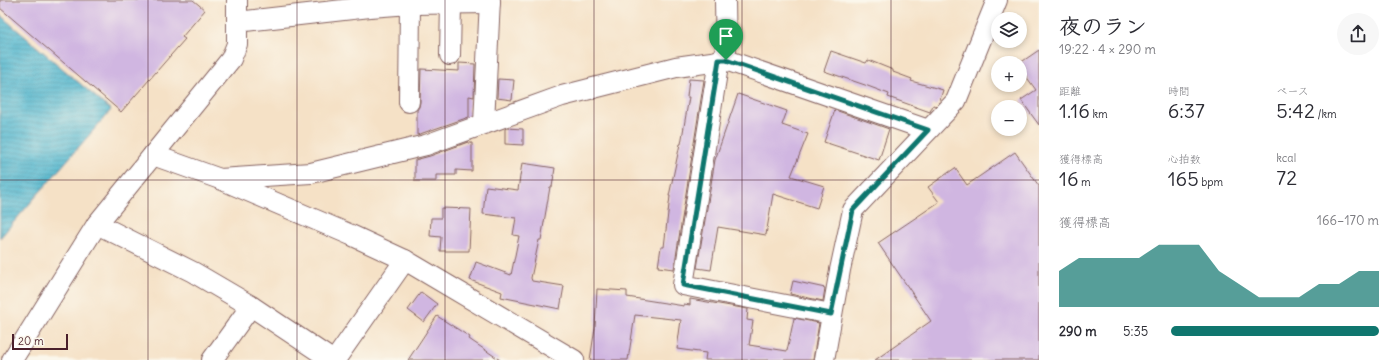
<!DOCTYPE html>
<html lang="ja">
<head>
<meta charset="utf-8">
<style>
  body { margin:0; font-family:Delius,"Klee One",sans-serif; background:#f7f7f7; color:#2b2b33; height:100vh; display:flex; flex-direction:column; font-size:15px; white-space:nowrap }
  * { box-sizing:border-box; margin:0 }
  p { font-size:13px; color:#7c7c81 }
  .icon { flex:none; width:22px; height:22px; fill:none; stroke:currentColor; stroke-width:2; stroke-linecap:round; stroke-linejoin:round }
  .map { position:relative; flex:1; overflow:hidden }
  .drawer { display:flex; flex-direction:column; background:#fff; width:360px }
  .drawer>* { flex:none }
  .fabs { position:absolute; left:991px; top:12px; display:grid; gap:8px }
  .fabs a { display:grid; place-items:center; width:36px; height:36px; border-radius:50%; background:#fff; box-shadow:0 2px 6px #0003; font-size:20px }
  .scale { position:absolute; left:12px; bottom:10px; width:56px; box-sizing:border-box; padding-left:4px; border:2px solid #4a1f2b; border-top:0; font-size:11px; line-height:14px; white-space:nowrap; color:#4a1f2b; -webkit-text-stroke:3px #fbf7ec; paint-order:stroke }
  .pin { position:absolute; display:grid; place-items:center; width:34px; height:34px; color:#fff; margin:-41px -17px; border-radius:50% 50% 50% 0; rotate:-45deg; box-shadow:0 0 4px #0007 }
  .pin .icon { rotate:45deg }
  .round { display:grid; place-items:center; flex:none; width:42px; height:42px; border-radius:21px; background:#f7f7f7 }
  .overview { display:flex; align-items:center; justify-content:space-between; height:68px; padding:0 20px }
  h1 { font-size:22px; font-weight:600; line-height:30px }
  .figures { display:grid; grid-template-columns:repeat(3,1fr); gap:6px; height:68px; padding:4px 20px }
  .figures div { display:grid; align-content:center }
  .figures b { font-size:20px; font-weight:600 }
  .figures small { font-size:11px; font-weight:400 }
  .figures p { font-size:11px }
  .chart { height:112px; padding:8px 20px }
  .chart p { display:flex; justify-content:space-between }
  .chart svg { width:100%; height:72px; margin-top:4px; fill:#0f766e; opacity:.7 }
  ul { padding:0 20px; list-style:none; font-size:13px }
  li { display:grid; grid-template-columns:64px 48px 1fr; align-items:center; height:30px }
  li i { height:10px; border-radius:5px; background:#0f766e }
  main { display:flex; flex:1; min-height:0 }
  .map>svg:first-child { display:block }
  .water { fill:url(#water-rules); stroke:#4d6a7c }
  .building { fill:#d0b6e1 }
  .lines { fill:none; stroke-linecap:round; stroke-linejoin:round }
  .minor-casing { stroke:#866361; stroke-width:22 }
  .minor { stroke:#fff; stroke-width:20 }
  .route-casing { stroke:#fff; stroke-width:8 }
  .route { stroke:#0f766e; stroke-width:5 }
  .grid { fill:none; stroke:#4a1f2b; stroke-width:1; stroke-opacity:0.55 }
</style>
</head>
<body>
<main>
<div class="map">
<svg width="1039" height="360" viewBox="0 0 1039 360">
  <defs>
    <pattern id="water-rules" width="6" height="5" patternUnits="userSpaceOnUse"><rect width="6" height="5" fill="#50b6ce"/><path d="M0 2.5h6" fill="none" stroke="#4493a7"/></pattern>
  </defs>
  <rect width="100%" height="100%" fill="#fbf7ec"/>
  <filter id="ink" filterUnits="userSpaceOnUse"><feTurbulence type="fractalNoise" baseFrequency=".025" numOctaves="2"/><feDisplacementMap in="SourceGraphic" scale="8" xChannelSelector="R" yChannelSelector="G"/><feConvolveMatrix kernelMatrix="1 2 1 2 8 2 1 2 1" color-interpolation-filters="sRGB"/></filter>
  <filter id="wash" filterUnits="userSpaceOnUse"><feTurbulence type="fractalNoise" baseFrequency=".012" numOctaves="4" result="noise"/><feDisplacementMap in="SourceGraphic" scale="16" xChannelSelector="R" yChannelSelector="G"/><feGaussianBlur stdDeviation="0.9" result="paint"/><feColorMatrix in="noise" values="0 0 0 0 0 0 0 0 0 0 0 0 0 0 0 0 0 1.4 0 .05"/><feComposite in="paint" operator="in"/></filter>
  <g filter="url(#wash)">
    <rect width="100%" height="100%" fill="#f5e1c6"/>
    <polygon class="water" points="0,15 111,110 0,238"/>
    <g id="blocks">
      <g class="building">
        <polygon points="0,0 193,0 205,10 182,37 185,39 121,112 0,8"/>
        <polygon points="1039,50 1039,125 1021,100 1036,90 1020,68 1020,63"/>
        <polygon points="831,51 866,63 868,60 893,70 893,72 912,79 911,81 943,90 939,103 936,106 933,105 930,112 888,97 889,94 865,85 824,71"/>
        <polygon points="459,63 475,64 474,97 469,96 469,117 417,135 417,110 419,107 420,102 421,69 459,71"/>
        <polygon points="498,79 514,80 512,100 497,98"/>
        <polygon points="689,79 704,80 674,269 658,267 661,247 664,247 670,196 669,196 680,144 681,144 689,97 687,97"/>
        <polygon points="738,94 787,111 782,125 808,134 791,176 824,186 817,208 773,194 766,235 718,227 711,270 697,268 715,160"/>
        <polygon points="835,110 889,129 879,160 824,142"/>
        <polygon points="506,128 523,129 523,145 505,144 505,129"/>
        <polygon points="468,142 468,143 472,143 472,171 456,170 456,175 436,175 436,181 415,181 415,160 430,156"/>
        <polygon points="1015,152 1039,186 1039,360 875,360 931,321 878,243 939,202 928,187 955,168 967,185"/>
        <polygon points="522,163 555,168 552,187 550,187 541,240 539,240 531,278 532,281 564,286 560,309 501,297 502,292 470,280 476,262 511,275 519,236 513,235 516,218 483,214 486,186 518,190"/>
        <polygon points="441,208 471,209 469,251 440,251 441,237 430,236 431,218 441,218"/>
        <polygon points="793,281 825,288 823,301 790,294"/>
        <polygon points="597,289 627,291 627,297 684,306 684,304 690,305 690,299 748,309 747,320 753,321 749,345 787,351 794,318 819,323 813,360 705,360 706,353 677,349 681,320 635,315 628,360 590,360 595,328"/>
        <polygon points="421,292 437,304 424,322 408,310"/>
        <polygon points="437,316 470,337 469,339 500,360 408,360"/>
      </g>
    </g>
  </g>
  <g filter="url(#ink)">
    <use href="#blocks" fill-opacity="0" stroke="#866361" stroke-width="1"/>
    <g class="lines">
      <defs>
        <g id="minor">
          <polyline points="725,0 726,60 928,130"/>
          <polyline points="237,22 370,7 410,4 490,3"/>
          <polyline points="450,55 451,3"/>
          <polyline points="719,60 683,285 831,314"/>
          <polyline points="409,102 410,4"/>
          <polyline points="484,123 490,0"/>
          <polyline points="153,155 220,179 351,235 405,260 574,360"/>
          <polyline points="220,179 311,173 426,145 562,96 676,67 726,60"/>
          <polyline points="97,224 193,272 251,306 332,360"/>
          <polyline points="12,360 97,224 231,59 237,44 237,0"/>
          <polyline points="212,360 251,306"/>
          <polyline points="335,360 405,260"/>
          <polyline points="824,360 840,270 853,210 956,101 997,0"/>
        </g>
      </defs>
      <use href="#minor" class="minor-casing"/>
      <use href="#minor" class="minor"/>
    </g>
  </g>
  <g class="lines" filter="url(#ink)">
    <defs>
      <polygon id="route" points="719,60 726,60 928,130 853,210 831,314 683,285"/>
    </defs>
    <use href="#route" class="route-casing"/>
    <use href="#route" class="route"/>
  </g>
  <path class="grid" d="M 148,0 L 148,360M 297,0 L 297,360M 445,0 L 445,360M 594,0 L 594,360M 742,0 L 742,360M 891,0 L 891,360M 0,180 L 1039,180"/>
</svg>
<div class="fabs">
<a><svg class="icon" aria-label="layers" viewBox="0 0 24 24"><path d="M12 4l9 5-9 5-9-5zM3 14l9 5 9-5"/></svg></a>
<a>+</a>
<a>−</a>
</div>
<div class="scale">20 m</div>
<div class="pin" style="left:726px;top:60px;background:#1e9e55"><svg class="icon" aria-label="arrive" viewBox="0 0 24 24"><path d="M6 21V4h12l-3 4 3 4H6"/></svg></div>
</div>
<section class="drawer">
<div class="overview"><div><h1>夜のラン</h1><p>19:22 · 4 × 290 m</p></div><a class="round"><svg class="icon" aria-label="share" viewBox="0 0 24 24"><path d="M12 15V3M7 8l5-5 5 5M5 13v7h14v-7"/></svg></a></div>
<div class="figures">
<div><p>距離</p><b>1.16<small> km</small></b></div>
<div><p>時間</p><b>6:37</b></div>
<div><p>ペース</p><b>5:42<small> /km</small></b></div>
</div>
<div class="figures">
<div><p>獲得標高</p><b>16<small> m</small></b></div>
<div><p>心拍数</p><b>165<small> bpm</small></b></div>
<div><p>kcal</p><b>72</b></div>
</div>
<div class="chart"><p><span>獲得標高</span>166–170 m</p>
<svg viewBox="0 0 160 44" preserveAspectRatio="none"><path d="M0 44V22L10 14L20 14L30 14L40 14L50 6L60 6L70 6L80 22L90 30L100 38L110 38L120 38L130 30L140 30L150 22L160 22V44z"/></svg>
</div>
<ul>
<li><b>290 m</b>5:35<i style="width:100%"></i></li>
</ul>
</section>
</main>
</body>
</html>
